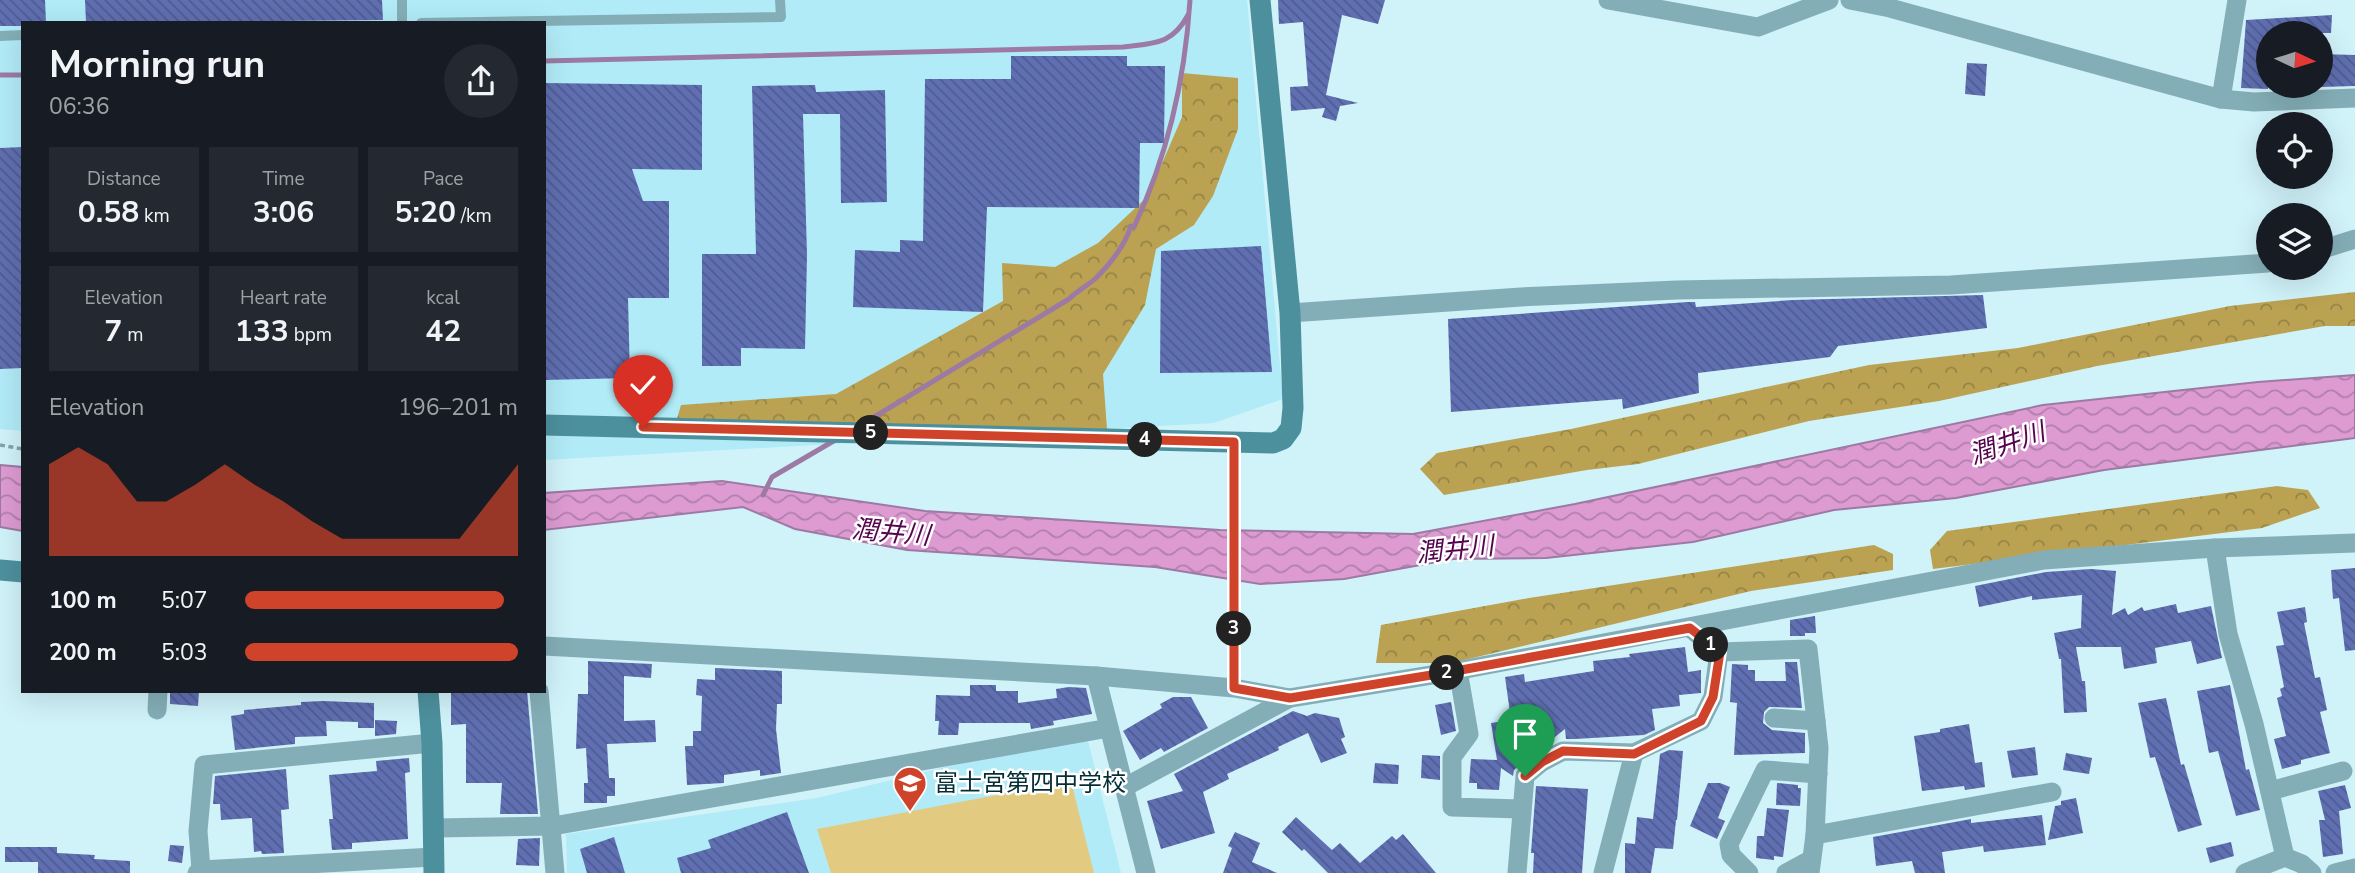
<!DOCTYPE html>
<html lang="en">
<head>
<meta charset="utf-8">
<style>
  body { margin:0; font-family:"Nunito Sans","Noto Sans JP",sans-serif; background:#242831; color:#f1f3f6; height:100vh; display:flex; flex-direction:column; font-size:26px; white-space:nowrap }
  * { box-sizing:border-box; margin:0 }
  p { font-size:23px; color:#9ea1a6 }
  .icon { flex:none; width:38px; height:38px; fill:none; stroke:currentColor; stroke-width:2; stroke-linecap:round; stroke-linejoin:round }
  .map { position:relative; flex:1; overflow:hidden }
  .side { position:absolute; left:21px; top:21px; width:525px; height:672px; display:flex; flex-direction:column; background:#171b24; border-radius:0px; box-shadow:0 7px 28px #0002 }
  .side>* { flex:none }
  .needle { width:46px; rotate:94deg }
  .buttons { position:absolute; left:2256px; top:21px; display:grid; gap:14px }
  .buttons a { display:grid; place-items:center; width:77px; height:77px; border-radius:50%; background:#171b24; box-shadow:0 7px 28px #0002; font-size:35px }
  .pin { position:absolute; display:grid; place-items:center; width:60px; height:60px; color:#fff; margin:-72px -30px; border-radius:50% 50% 50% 0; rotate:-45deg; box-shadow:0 0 7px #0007 }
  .pin .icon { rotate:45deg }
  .km { position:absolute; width:35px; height:35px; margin:-18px; border-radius:50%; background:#222; color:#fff; font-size:19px; line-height:35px; text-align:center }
  .round { display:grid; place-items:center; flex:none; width:74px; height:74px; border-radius:37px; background:#242831 }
  .overview { display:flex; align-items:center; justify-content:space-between; height:119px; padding:0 28px }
  h1 { font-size:38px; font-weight:700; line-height:52px }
  .figures { display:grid; grid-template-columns:repeat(3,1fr); gap:10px; height:119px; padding:7px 28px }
  .figures div { display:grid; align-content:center; border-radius:0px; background:#242831; text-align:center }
  .figures b { font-size:30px; font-weight:700 }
  .figures small { font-size:19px; font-weight:400 }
  .figures p { font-size:19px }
  .chart { height:196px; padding:14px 28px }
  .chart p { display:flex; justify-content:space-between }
  .chart svg { width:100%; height:126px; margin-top:7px; fill:#cf432a; opacity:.7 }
  ul { padding:0 28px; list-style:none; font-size:23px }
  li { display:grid; grid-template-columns:112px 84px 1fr; align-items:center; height:52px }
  li i { height:18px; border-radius:9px; background:#cf432a }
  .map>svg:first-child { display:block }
  .built { fill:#b1ebf7 }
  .grass { fill:#e2cb81 }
  .forest { fill:url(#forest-crowns) }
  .water { fill:url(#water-waves); stroke:#9c7aa3; stroke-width:2 }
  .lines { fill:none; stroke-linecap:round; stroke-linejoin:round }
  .stream { stroke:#9c7aa3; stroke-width:5 }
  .building { fill:url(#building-back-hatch) }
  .path { stroke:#7fa4ac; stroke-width:3.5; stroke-dasharray:5 3.5; stroke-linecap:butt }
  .lane { stroke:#84aeb7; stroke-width:10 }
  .street { stroke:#84aeb7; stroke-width:19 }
  .secondary { stroke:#4d909d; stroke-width:21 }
  .route-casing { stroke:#fff; stroke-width:14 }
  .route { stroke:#cf432a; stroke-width:9 }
  .labels { text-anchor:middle; stroke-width:5; stroke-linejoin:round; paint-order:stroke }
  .poi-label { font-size:24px; fill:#042e36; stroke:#fff; text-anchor:start }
  .water-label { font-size:26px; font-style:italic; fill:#54044d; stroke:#fff }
</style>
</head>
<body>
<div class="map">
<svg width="2355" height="873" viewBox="0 0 2355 873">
  <defs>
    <pattern id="forest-crowns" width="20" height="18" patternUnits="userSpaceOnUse" patternTransform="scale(1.75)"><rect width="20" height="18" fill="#bba252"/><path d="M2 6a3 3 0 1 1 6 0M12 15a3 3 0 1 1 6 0" fill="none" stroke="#968445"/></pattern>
    <pattern id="water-waves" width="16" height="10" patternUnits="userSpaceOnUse" patternTransform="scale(1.75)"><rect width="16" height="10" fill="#dd9bd2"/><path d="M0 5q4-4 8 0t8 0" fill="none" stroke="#b17fab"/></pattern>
    <pattern id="building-back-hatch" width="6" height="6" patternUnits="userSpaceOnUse" patternTransform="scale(1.75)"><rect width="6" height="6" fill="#606fb1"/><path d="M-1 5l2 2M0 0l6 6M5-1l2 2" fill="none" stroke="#4d5c91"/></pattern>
  </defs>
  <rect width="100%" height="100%" fill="#d0f2f9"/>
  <g class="built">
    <polygon points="0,0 1247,0 1283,399 1214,423 544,460 544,23 23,23 23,431 0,429"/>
    <polygon points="1086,733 1121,873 567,873 566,834 817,798"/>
  </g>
  <polygon class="grass" points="1071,781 1094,873 831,873 817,829"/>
  <g class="forest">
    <polygon points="1182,73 1238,78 1238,129 1213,196 1194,225 1156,249 1145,305 1103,374 1107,429 676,422 681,405 836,394 1003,301 1002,263 1055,267 1098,243 1148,196 1182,117"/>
    <polygon points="2355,292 2355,326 2325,326 2097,366 1939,401 1809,421 1638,464 1587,470 1444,495 1420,469 1437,453 1571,429 1869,365 2018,348 2230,306"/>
    <polygon points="2277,486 2308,490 2320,508 2262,528 1933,569 1930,550 1947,531"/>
    <polygon points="1874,545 1893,554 1893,570 1751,591 1452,663 1376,663 1381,625 1529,598"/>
  </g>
  <g class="water">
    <polygon points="2355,375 2355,438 2104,470 1956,498 1834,510 1693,542 1546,558 1453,559 1344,579 1260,584 1155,567 907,550 795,529 743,507 544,530 544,493 722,481 925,511 1220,530 1413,534 1575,504 2043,405 2258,382"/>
    <polygon points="0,465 23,467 23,531 0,527"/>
  </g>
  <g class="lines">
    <g class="stream">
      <path d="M 544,61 L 1123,47 C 1154,43 1172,45 1188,15"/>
      <polyline points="0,75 23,75"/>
      <path d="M 861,425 L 1069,299 C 1077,291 1087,286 1096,278 C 1110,264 1125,245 1131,226 L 1134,227 C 1168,155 1185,79 1190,0"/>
      <polyline points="763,495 772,477 837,439"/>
    </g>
  </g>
  <g class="building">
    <polygon points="0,0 45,0 46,23 23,23 23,26 0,26"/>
    <polygon points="85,0 382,0 383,20 86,23"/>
    <polygon points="1278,0 1385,0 1378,24 1342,15 1326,95 1358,103 1340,106 1336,121 1322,117 1325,108 1291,111 1290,87 1308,86 1303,22 1279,24"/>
    <polygon points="2332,15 2331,33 2268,33 2268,89 2241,88 2246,20"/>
    <polygon points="2320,54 2355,55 2355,86 2320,87"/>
    <polygon points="1011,56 1127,56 1127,66 1165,66 1164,143 1140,143 1139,208 987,207 983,312 853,307 855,250 900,252 900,240 923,241 925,79 1011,79"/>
    <polygon points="1967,63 1987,64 1985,96 1965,94"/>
    <polygon points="544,83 702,85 702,170 632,169 643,201 669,201 669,298 628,298 630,378 544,380"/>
    <polygon points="815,85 816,92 885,90 887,202 841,203 840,114 803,114 807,255 805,349 741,348 741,366 702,366 702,254 756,254 752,86"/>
    <polygon points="23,147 23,368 0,369 0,148"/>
    <polygon points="1261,246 1272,372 1160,373 1161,251"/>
    <polygon points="1983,295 1987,328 1838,346 1830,357 1698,373 1699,393 1623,409 1622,399 1451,412 1448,319 1688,302 1695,302 1696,307 1793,300"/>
    <polygon points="2355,568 2355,650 2345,651 2339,598 2333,599 2331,570"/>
    <polygon points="2091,569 2116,571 2112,615 2125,608 2128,615 2142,607 2144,611 2176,604 2178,613 2211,606 2222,658 2197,664 2191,641 2155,648 2157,663 2124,669 2121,647 2076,647 2082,681 2085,681 2087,712 2064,713 2061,659 2059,659 2054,633 2081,628 2082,595 2032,600 2032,596 1979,607 1975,586 2046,572"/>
    <polygon points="2305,607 2307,622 2304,623 2315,678 2320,677 2327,710 2320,712 2330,753 2301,760 2301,764 2282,769 2274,739 2286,736 2277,698 2282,696 2280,689 2284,687 2276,646 2284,645 2277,612"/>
    <polygon points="1815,616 1816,633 1805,633 1805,636 1790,636 1790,620"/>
    <polygon points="1685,647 1688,672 1701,670 1701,693 1679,695 1680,706 1652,709 1655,730 1644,735 1575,739 1566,739 1565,729 1537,751 1538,741 1525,760 1514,770 1513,776 1501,768 1499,790 1477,789 1477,783 1469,783 1471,759 1497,760 1491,723 1511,720 1505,677 1524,674 1525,682 1556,677 1594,671 1593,661 1630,657 1629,654"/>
    <polygon points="588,661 652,664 651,678 624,676 624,721 655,720 656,742 607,744 609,778 615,778 615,796 607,796 607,803 584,803 584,783 588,783 586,748 576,749 578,694 588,694"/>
    <polygon points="1785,662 1797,662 1802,708 1769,707 1764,712 1763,723 1772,730 1805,733 1805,753 1734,755 1737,703 1730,702 1732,664 1748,665 1748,670 1755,670 1755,681 1786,681"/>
    <polygon points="715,668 782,671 782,704 777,704 776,729 781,773 760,776 760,770 724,775 724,783 687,785 685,746 693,746 693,731 701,731 702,696 696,695 697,679 715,680"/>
    <polygon points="970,685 996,685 996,691 1018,691 1018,703 1057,698 1056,689 1069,687 1086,688 1092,714 1053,721 1054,725 1031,729 1030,723 959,723 958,735 938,735 939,721 935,721 936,695 970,696"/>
    <polygon points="2230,685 2246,770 2249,769 2260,810 2236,816 2218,751 2209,753 2197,691"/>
    <polygon points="170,691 199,691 198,706 170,704"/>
    <polygon points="451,691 527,691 538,814 500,814 502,783 466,783 466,724 451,725"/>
    <polygon points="1173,697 1191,697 1208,728 1164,752 1161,748 1140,760 1123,731 1162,708 1160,704"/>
    <polygon points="2166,698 2181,765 2184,764 2202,825 2178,832 2155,757 2150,758 2138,703"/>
    <polygon points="323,701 374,703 374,728 358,728 358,722 326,721 327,736 295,737 295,744 235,750 231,716 244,714 244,710 301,705 301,702"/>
    <polygon points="1451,702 1456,731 1441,735 1435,705"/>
    <polygon points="1293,711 1307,716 1315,713 1339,718 1345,737 1341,739 1347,753 1321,763 1308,733 1278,747 1279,750 1227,774 1229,779 1203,792 1215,833 1161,849 1147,801 1183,791 1174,774"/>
    <polygon points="375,720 397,721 396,734 375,736"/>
    <polygon points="1969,724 1975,763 1982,762 1985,787 1965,790 1964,786 1922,791 1914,736 1940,732 1940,729"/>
    <polygon points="2035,747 2038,775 2012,778 2007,751"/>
    <polygon points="1669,750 1683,751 1677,820 1676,820 1673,849 1655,848 1651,873 1625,873 1625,843 1635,844 1637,817 1653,819 1660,754"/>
    <polygon points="2066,753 2092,758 2089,774 2063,770"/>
    <polygon points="1422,755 1440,756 1440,780 1421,778"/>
    <polygon points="409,758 410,772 405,773 408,839 352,843 352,849 332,850 329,819 333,819 329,775 377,771 376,761"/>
    <polygon points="1375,763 1399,765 1398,784 1373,783"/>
    <polygon points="286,769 289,809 281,810 284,853 262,854 261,851 254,852 252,818 221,820 220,804 213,804 215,776"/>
    <polygon points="1708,783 1720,783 1730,787 1718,818 1725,821 1717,839 1690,826"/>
    <polygon points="1777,783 1798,785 1798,788 1801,788 1800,806 1776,805"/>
    <polygon points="2345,785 2351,808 2339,811 2343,854 2323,857 2319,820 2325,820 2318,791"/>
    <polygon points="1536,786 1588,789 1582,873 1533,873 1534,853 1531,853"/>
    <polygon points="2076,798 2083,833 2048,840 2055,806 2061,805 2061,801"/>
    <polygon points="1767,808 1789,810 1783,857 1774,856 1774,860 1756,858 1757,836 1764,836"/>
    <polygon points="787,812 809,873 681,873 677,858 711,848 708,840"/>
    <polygon points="2042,815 2046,845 1984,852 1983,846 1942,852 1945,873 1915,873 1912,861 1876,866 1873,837 1971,819 1971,823"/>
    <polygon points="1296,817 1332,850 1340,843 1360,863 1392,836 1396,840 1403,834 1436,873 1328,873 1304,849 1302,851 1282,832"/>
    <polygon points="1235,832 1260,843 1252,862 1277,873 1223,873 1232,848 1228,846"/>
    <polygon points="614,837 625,873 587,873 580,849"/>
    <polygon points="540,838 539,866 516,865 518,839"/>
    <polygon points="2231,842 2234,856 2210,863 2206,848"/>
    <polygon points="170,845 184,846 182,863 168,861"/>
    <polygon points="5,847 57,847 57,853 95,855 94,859 130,861 130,873 38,873 38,862 5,862"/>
  </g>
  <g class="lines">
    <g class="path">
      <polyline points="0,445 23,449"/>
      <polyline points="1234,462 1234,671"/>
    </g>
    <g class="lane">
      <polyline points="402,0 402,23"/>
      <polyline points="421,23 781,17 780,0"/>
      <polyline points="0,36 23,35"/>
    </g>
    <g class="street">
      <polyline points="1608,0 1758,27 1829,0"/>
      <polyline points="1850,0 1890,8 2221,99 2254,102 2355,98"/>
      <polyline points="2221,99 2237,0"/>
      <polyline points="2320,250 2355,239"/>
      <polyline points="1290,313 1521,297 1677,290 1951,285 2268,263"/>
      <polyline points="2215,548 2228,634 2254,724 2285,857 2302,864 2312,873"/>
      <polyline points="544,646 1096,676 1234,688 1290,698 1450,672 2044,560 2215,548 2355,543"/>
      <polyline points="1719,652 1808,649 1819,748 1815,835 1810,873"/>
      <polyline points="1458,670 1469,734 1452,757 1452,807 1521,809"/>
      <polyline points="1096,676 1146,873"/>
      <polyline points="539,691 555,873"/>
      <polyline points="157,710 158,691"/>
      <polyline points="1774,718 1816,721"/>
      <polyline points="1125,787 1290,698"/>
      <polyline points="2270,791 2343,771"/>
      <polyline points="434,828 553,826 1109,728"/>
      <polyline points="1815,835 2052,792"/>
      <polyline points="197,873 201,870 198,831 204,765 432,743"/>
      <polyline points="201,873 201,870 433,857"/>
      <polyline points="1517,873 1525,776 1542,762 1563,751 1634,753 1701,721 1713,697 1719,652 1690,628"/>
      <polyline points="1603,873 1634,753"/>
      <polyline points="1749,873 1731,855 1729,844 1765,770 1818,774"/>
      <polyline points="1786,873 1810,860"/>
      <polyline points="2245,873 2285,857"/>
      <polyline points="2335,873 2355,868"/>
    </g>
    <g class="secondary">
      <polyline points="544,425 1273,443 1283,439 1291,428 1293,408 1290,313 1260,0"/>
      <polyline points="0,570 23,572"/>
      <polyline points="428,691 432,743 434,873"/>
    </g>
  </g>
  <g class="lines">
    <defs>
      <polyline id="route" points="643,427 1234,442 1234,688 1290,698 1450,672 1690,628 1720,652 1713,697 1701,721 1634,754 1563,751 1542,762 1525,776"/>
    </defs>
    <use href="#route" class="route-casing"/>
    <use href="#route" class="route"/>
  </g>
  <defs>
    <symbol id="school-pin" viewBox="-11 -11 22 30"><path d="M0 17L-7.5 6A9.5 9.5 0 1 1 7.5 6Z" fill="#cf432a" stroke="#fff"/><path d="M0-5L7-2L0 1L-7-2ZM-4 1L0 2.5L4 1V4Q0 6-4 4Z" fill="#fff"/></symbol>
  </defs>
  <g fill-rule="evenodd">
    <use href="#school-pin" x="891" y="764" width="38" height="52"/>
  </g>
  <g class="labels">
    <g class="poi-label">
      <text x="934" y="791">富士宮第四中学校</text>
    </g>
    <g class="water-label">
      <text transform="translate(2007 443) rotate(-19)" y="9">潤井川</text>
      <text transform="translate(891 532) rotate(5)" y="9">潤井川</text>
      <text transform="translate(1455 549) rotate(-6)" y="9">潤井川</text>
    </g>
  </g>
</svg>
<div class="buttons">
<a><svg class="needle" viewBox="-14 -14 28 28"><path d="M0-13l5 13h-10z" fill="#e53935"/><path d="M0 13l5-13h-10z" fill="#9ea1a6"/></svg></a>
<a><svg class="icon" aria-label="locate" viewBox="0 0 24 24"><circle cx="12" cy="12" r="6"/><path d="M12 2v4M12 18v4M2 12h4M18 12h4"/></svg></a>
<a><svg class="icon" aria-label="layers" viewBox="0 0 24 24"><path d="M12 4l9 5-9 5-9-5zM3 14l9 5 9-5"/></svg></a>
</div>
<div class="pin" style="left:1525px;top:776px;background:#1e9e55"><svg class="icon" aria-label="arrive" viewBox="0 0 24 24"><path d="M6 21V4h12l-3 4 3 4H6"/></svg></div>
<div class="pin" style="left:643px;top:427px;background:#d93025"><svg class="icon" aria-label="check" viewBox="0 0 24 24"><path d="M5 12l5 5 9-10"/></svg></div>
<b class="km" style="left:1711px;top:645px">1</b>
<b class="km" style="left:1447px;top:673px">2</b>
<b class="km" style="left:1234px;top:629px">3</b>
<b class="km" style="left:1145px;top:440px">4</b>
<b class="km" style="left:871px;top:433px">5</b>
<section class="side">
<div class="overview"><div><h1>Morning run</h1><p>06:36</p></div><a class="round"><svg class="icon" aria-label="share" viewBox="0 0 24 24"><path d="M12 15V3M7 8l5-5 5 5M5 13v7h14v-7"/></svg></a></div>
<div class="figures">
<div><p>Distance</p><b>0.58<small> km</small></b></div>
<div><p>Time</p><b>3:06</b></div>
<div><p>Pace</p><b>5:20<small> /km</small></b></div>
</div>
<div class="figures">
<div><p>Elevation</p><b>7<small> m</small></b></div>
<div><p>Heart rate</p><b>133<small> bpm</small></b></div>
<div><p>kcal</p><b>42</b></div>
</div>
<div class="chart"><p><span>Elevation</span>196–201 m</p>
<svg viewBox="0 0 160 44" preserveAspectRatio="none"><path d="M0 44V12L10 6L20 12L30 25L40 25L50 19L60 12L70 19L80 25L90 32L100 38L110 38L120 38L130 38L140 38L150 25L160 12V44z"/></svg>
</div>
<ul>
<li><b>100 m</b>5:07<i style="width:95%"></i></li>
<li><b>200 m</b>5:03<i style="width:100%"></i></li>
</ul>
</section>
</div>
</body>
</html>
